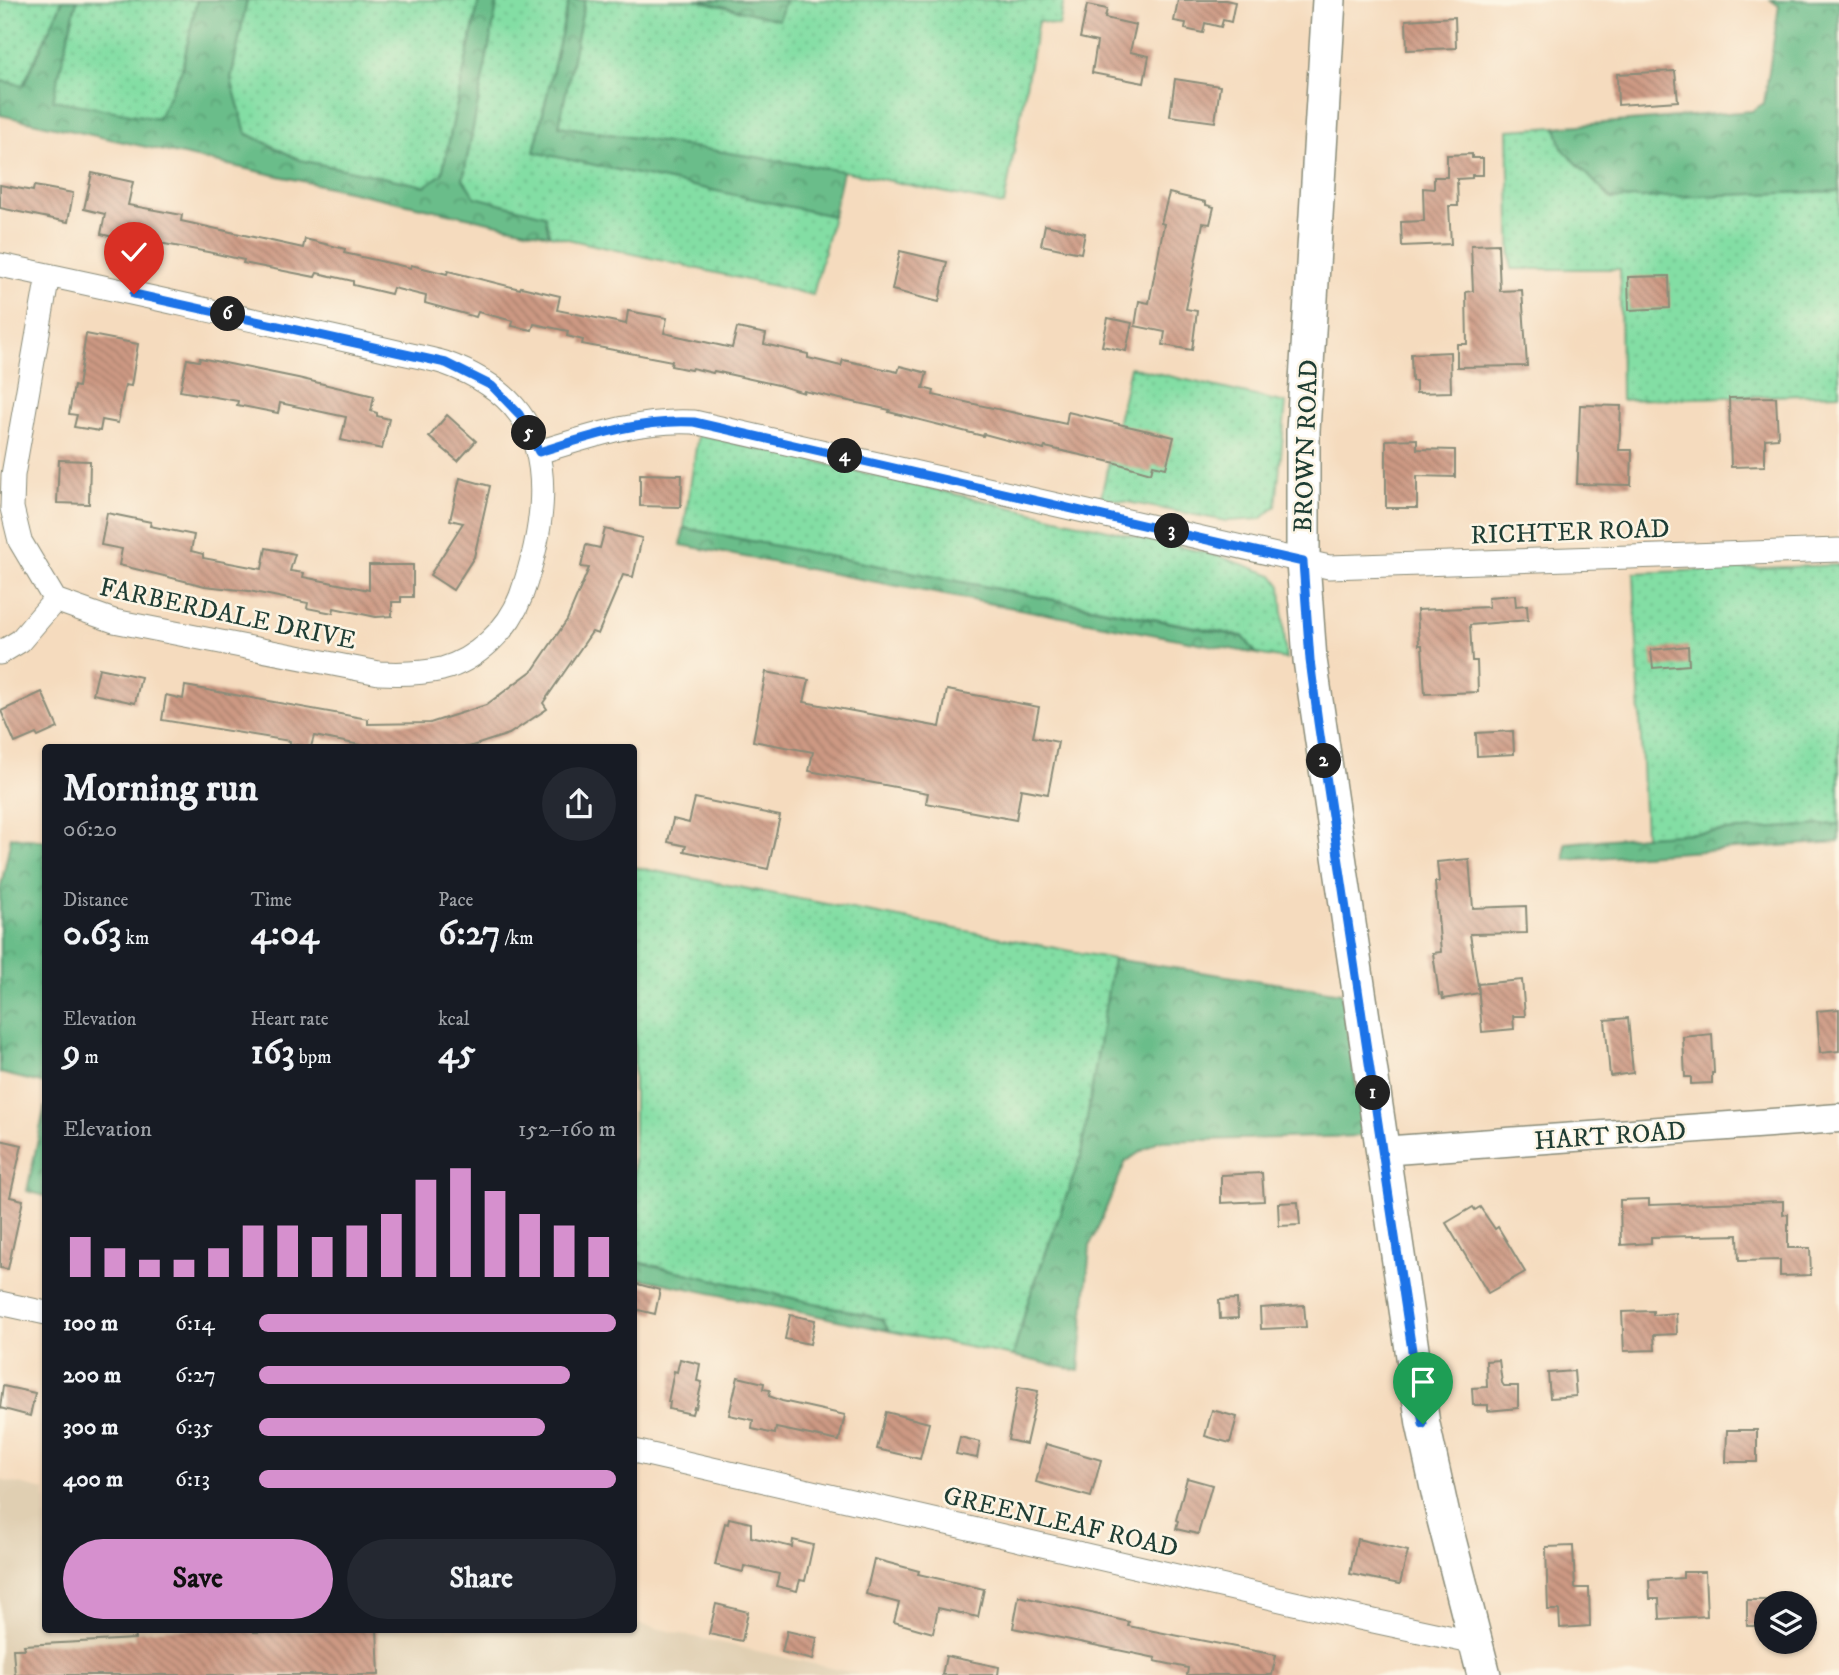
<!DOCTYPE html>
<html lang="en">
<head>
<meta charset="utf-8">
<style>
  body { margin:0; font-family:"IM FELL DW Pica",serif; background:#242831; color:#f1f3f6; height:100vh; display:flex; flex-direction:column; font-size:26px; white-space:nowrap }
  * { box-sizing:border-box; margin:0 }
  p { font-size:23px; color:#9ea1a6 }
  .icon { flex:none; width:38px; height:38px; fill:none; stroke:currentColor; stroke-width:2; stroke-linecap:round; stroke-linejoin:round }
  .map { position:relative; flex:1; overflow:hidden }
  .details { position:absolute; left:42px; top:744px; width:595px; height:889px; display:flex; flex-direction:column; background:#171b24; border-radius:7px; box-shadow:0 2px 5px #0004 }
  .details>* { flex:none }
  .controls { position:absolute; left:1754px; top:1591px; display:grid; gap:14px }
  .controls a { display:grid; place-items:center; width:63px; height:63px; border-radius:50%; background:#171b24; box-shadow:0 2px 5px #0004; font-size:35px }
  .pin { position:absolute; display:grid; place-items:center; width:60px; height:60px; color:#fff; margin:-72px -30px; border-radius:50% 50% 50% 0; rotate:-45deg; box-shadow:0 0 7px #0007 }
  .pin .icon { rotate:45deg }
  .km { position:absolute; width:35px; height:35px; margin:-18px; border-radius:50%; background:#222; color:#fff; font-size:19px; line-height:35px; text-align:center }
  .round { display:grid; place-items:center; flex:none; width:74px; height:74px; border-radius:37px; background:#242831 }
  .head { display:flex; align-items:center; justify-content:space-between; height:119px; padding:0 21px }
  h1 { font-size:38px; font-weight:700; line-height:52px }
  .figures { display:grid; grid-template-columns:repeat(3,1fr); gap:10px; height:119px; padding:7px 21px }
  .figures div { display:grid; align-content:center }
  .figures b { font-size:35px; font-weight:700 }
  .figures small { font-size:19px; font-weight:400 }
  .figures p { font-size:19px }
  .chart { height:196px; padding:14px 21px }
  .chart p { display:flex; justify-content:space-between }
  .chart svg { width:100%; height:126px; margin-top:7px; stroke:#d690ce; stroke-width:6 }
  .action { display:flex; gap:14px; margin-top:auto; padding:14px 21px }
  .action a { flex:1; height:80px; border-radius:42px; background:#d690ce; color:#111; font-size:28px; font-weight:700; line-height:80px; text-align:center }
  .action a+a { background:#242831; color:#f1f3f6 }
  ul { padding:0 21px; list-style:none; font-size:23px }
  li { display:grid; grid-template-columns:112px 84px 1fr; align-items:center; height:52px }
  li i { height:18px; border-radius:9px; background:#d690ce }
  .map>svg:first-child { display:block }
  .built { fill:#e0cfb2 }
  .grass { fill:url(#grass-dots); stroke:#518e6c; stroke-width:2 }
  .forest { fill:url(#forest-crowns); stroke:#447d5f; stroke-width:2 }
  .building { fill:url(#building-back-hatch) }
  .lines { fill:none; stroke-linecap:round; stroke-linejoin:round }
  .minor-casing { stroke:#8a8c79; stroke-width:25 }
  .tertiary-casing { stroke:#8a8c79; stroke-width:31 }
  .secondary-casing { stroke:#8a8c79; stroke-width:36 }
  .minor { stroke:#fff; stroke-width:23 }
  .tertiary { stroke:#fff; stroke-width:28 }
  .secondary { stroke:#fff; stroke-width:33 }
  .route-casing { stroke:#fff; stroke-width:14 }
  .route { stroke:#1a73e8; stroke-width:9 }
  .labels { text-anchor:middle; stroke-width:5; stroke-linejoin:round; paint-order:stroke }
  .street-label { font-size:26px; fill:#1f3d34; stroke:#fcf5e5 }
</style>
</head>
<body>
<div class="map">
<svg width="1839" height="1675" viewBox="0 0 1839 1675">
  <defs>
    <pattern id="grass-dots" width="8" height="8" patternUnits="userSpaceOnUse" patternTransform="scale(1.75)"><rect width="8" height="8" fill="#83dea4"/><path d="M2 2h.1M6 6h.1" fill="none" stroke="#71bf8e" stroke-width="1.8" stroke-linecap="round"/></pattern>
    <pattern id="forest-crowns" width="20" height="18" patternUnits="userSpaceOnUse" patternTransform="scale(1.75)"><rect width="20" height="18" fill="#6abd8a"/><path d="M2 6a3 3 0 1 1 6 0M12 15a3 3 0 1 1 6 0" fill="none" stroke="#579b72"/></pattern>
    <pattern id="building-back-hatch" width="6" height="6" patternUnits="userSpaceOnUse" patternTransform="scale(1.75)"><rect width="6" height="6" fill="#cd9983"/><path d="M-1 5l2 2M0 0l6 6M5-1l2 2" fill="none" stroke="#a67e6c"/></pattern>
  </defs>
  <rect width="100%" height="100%" fill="#fcf5e5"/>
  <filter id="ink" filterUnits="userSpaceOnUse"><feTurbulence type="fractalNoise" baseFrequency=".0143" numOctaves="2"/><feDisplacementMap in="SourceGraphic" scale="14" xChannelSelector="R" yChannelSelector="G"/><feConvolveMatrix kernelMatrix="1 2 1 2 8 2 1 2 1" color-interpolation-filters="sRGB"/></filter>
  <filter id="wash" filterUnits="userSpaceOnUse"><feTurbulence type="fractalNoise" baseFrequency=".00686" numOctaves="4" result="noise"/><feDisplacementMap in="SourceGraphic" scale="28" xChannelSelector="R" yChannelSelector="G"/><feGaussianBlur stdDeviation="1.57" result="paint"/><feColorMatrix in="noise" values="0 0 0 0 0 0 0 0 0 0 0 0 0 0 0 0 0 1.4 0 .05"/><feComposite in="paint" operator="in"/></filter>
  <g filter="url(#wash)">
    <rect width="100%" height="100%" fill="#f5dbbe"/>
    <polygon class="built" points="0,1480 45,1490 46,1629 634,1629 634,1623 862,1675 0,1675"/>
    <g class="grass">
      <polygon points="0,0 63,0 23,85 0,81"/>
      <polygon points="77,0 197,0 182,69 158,119 52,100"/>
      <polygon points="247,0 479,0 442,174 425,186 300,160 246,133 231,79"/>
      <polygon points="498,0 569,0 534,152 833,216 813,295 550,235 544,215 475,197 463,179"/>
      <polygon points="585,0 697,0 779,19 785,0 1064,0 1059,26 1038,21 1004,205 843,171 559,126"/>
      <polygon points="1556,127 1562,148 1611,199 1839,191 1839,394 1621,400 1620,269 1511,269 1508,130"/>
      <polygon points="1130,367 1286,403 1276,506 1261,519 1226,521 1101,497"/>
      <polygon points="698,434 1219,556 1273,575 1281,586 1286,659 1257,654 1243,636 684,528"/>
      <polygon points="1839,565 1839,824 1645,836 1634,573"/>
      <polygon points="634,867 1113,959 1081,1156 1028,1301 1013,1356 889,1331 882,1319 634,1261"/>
    </g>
    <g class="forest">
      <polygon points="63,0 77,0 53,100 158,119 182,69 197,0 247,0 231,79 246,133 300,160 425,186 442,174 479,0 498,0 463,179 475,197 545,215 549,235 0,115 0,81 24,85"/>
      <polygon points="569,0 585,0 559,126 843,171 833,216 534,152"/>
      <polygon points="697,0 785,0 779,20"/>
      <polygon points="1771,0 1839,0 1839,191 1611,199 1562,148 1556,127 1752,111 1764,103 1779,6"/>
      <polygon points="684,528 1243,637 1257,654 681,545"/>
      <polygon points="1839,824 1839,842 1565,860 1565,843 1645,836"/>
      <polygon points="11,837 45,841 45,1084 0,1073 0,891"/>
      <polygon points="1113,959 1341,993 1364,1136 1158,1141 1126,1161 1090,1246 1079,1371 1013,1356 1028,1302 1081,1156"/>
      <polygon points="45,1106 45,1196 27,1191"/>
      <polygon points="634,1261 882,1319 889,1331 634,1277"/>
    </g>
    <g id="blocks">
      <g class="building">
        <polygon points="1178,0 1225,0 1235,2 1231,22 1223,20 1221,27 1205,23 1203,33 1185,29 1186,23 1174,21"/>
        <polygon points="1087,5 1107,9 1105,18 1136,25 1130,52 1149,56 1144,83 1092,73 1097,42 1080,38"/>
        <polygon points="1455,17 1456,48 1407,50 1406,20"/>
        <polygon points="1675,71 1678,101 1618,105 1617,74"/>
        <polygon points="1175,79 1220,86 1215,122 1170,116"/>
        <polygon points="1472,154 1472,158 1483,158 1483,175 1472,175 1472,178 1457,179 1458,206 1449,206 1451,244 1402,246 1401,222 1424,221 1423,188 1434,189 1434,177 1447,177 1447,155"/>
        <polygon points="92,173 133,182 128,205 182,215 181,221 303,248 305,239 345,249 344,253 411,268 411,265 447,274 448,271 520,289 521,287 560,296 557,310 626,324 628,311 667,318 664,333 732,348 737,328 766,334 764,344 808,354 808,358 841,366 843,360 898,372 900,366 927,373 923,388 934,391 933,395 1066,424 1068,412 1174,437 1166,468 1153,465 1151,473 1116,463 1045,447 1044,450 984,434 983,436 889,412 890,410 804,391 804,393 778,385 714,371 713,373 692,368 691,370 671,366 672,361 582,344 583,340 567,336 568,331 534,324 532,330 512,326 513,321 478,312 476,317 425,303 426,296 393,288 391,294 353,285 353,281 317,273 315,277 243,263 244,260 208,252 121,236 121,239 101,234 105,214 84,209"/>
        <polygon points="0,185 33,191 34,186 73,193 68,222 0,208"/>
        <polygon points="1169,193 1206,202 1206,205 1214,207 1210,224 1203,223 1186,309 1197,311 1192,350 1163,345 1165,332 1135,326 1139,301 1149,303 1164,224 1161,223"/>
        <polygon points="1045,225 1085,233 1081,253 1041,245"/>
        <polygon points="1498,244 1500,291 1522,290 1527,366 1457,367 1457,344 1467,344 1466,292 1473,291 1471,245"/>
        <polygon points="900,251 947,262 939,302 892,290"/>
        <polygon points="1669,276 1670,308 1629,310 1628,277"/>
        <polygon points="1108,318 1132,323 1126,351 1102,346"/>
        <polygon points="86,334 138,344 131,386 125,385 118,423 102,420 100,431 74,427 77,415 69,414 74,386 78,387"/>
        <polygon points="1450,352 1451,392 1416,393 1416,381 1412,381 1411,354"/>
        <polygon points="200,358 298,378 374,396 371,411 377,413 377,416 389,419 382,449 341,440 346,417 280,403 278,413 237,405 238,401 180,391 187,359 199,361"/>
        <polygon points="1776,397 1778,438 1765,439 1765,466 1731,467 1729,398"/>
        <polygon points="1580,405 1621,406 1619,450 1632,450 1631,485 1577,484"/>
        <polygon points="447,415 476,441 458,461 429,437"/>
        <polygon points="1417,439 1417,449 1455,450 1455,477 1417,476 1417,508 1386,508 1386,440"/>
        <polygon points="59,460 90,461 89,504 57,503"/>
        <polygon points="640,474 682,475 681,507 640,506"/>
        <polygon points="460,478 490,486 474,557 453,590 430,575 463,523 450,520"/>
        <polygon points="107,513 151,522 150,526 194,535 191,551 203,554 203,558 262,569 266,548 295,554 290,571 304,573 303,577 369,590 369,565 413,565 413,597 401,597 401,602 392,602 392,616 376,617 334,608 333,613 307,608 308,603 249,591 205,586 119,565 122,549 101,545"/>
        <polygon points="605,529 642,538 633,577 623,575 598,634 592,632 543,703 547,709 509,734 469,747 370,747 314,736 311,747 290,744 290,741 162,720 166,695 183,699 185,686 368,719 368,724 430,723 486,705 533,670 567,620 589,568 581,567 586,545 600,548"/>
        <polygon points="1515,595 1516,606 1527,605 1528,620 1470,625 1472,661 1477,661 1478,692 1425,694 1422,645 1419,645 1417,610 1489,607 1488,597"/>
        <polygon points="1688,646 1689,665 1653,668 1651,650"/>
        <polygon points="99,668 141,677 135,703 93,694"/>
        <polygon points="766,672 809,680 804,702 940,727 947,690 1039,707 1033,737 1058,742 1048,794 1021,789 1016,820 926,803 928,793 809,771 813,752 753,741"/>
        <polygon points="42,692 58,728 38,737 36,734 15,743 1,711"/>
        <polygon points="1513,731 1514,754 1477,756 1476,733"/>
        <polygon points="695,798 780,816 768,869 684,851 686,846 668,842 673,819 689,823"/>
        <polygon points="1469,859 1473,908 1526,906 1527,933 1470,934 1479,993 1443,999 1442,994 1439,995 1433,953 1441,952 1435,882 1439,882 1437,862"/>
        <polygon points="1522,980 1525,1016 1513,1016 1514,1029 1482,1032 1478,984"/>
        <polygon points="1839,1009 1839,1051 1820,1053 1817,1011"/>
        <polygon points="1628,1018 1633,1073 1610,1076 1605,1020"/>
        <polygon points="1712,1034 1714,1073 1712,1073 1712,1083 1691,1084 1691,1077 1685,1077 1683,1037"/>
        <polygon points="0,1140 22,1145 10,1197 23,1200 8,1269 0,1268"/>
        <polygon points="1262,1173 1264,1201 1221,1203 1221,1175"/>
        <polygon points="1649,1199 1649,1205 1783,1201 1783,1215 1788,1214 1788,1248 1810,1248 1811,1275 1780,1276 1780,1260 1739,1261 1738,1235 1651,1237 1651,1243 1621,1245 1620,1200"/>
        <polygon points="1298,1202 1300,1225 1279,1226 1278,1203"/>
        <polygon points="1473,1207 1475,1210 1480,1207 1495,1229 1498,1227 1525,1272 1488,1293 1446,1223"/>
        <polygon points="634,1283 660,1290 655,1314 634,1309"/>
        <polygon points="1237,1299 1238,1318 1220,1319 1219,1300"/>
        <polygon points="1304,1305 1306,1327 1261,1329 1260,1308"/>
        <polygon points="1653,1311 1653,1315 1676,1313 1677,1334 1654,1335 1655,1350 1624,1351 1622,1312"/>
        <polygon points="790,1315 815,1320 810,1344 785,1339"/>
        <polygon points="680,1359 700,1364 697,1381 702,1382 696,1408 694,1407 692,1414 669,1409 670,1402 668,1402 674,1371 677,1372"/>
        <polygon points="1499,1360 1502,1383 1504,1386 1518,1386 1518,1408 1488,1411 1488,1405 1473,1405 1472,1388 1487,1387 1486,1361"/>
        <polygon points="1574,1371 1576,1396 1550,1398 1548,1373"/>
        <polygon points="738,1377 764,1383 763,1389 770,1390 769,1396 782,1401 845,1415 839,1441 776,1428 775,1434 752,1429 753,1420 729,1415"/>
        <polygon points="3,1386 35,1393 30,1416 0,1408"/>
        <polygon points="1018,1387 1038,1391 1026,1444 1008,1440"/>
        <polygon points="1212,1410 1237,1417 1230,1443 1205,1436"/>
        <polygon points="886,1412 929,1423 920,1459 877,1449"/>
        <polygon points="1727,1430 1757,1430 1757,1462 1726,1462"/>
        <polygon points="960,1437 980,1442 977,1458 956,1454"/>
        <polygon points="1046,1444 1101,1460 1091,1497 1036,1482"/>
        <polygon points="1187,1478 1212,1485 1198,1534 1176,1529 1178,1521 1176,1520"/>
        <polygon points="729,1518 751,1523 751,1537 792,1547 793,1540 813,1545 805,1581 800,1580 797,1591 776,1586 779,1574 744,1566 743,1572 715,1565 725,1523 728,1524"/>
        <polygon points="1357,1539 1408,1551 1400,1584 1350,1574"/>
        <polygon points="1573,1546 1575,1588 1589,1588 1590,1626 1560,1628 1559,1610 1548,1610 1546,1547"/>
        <polygon points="874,1559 919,1571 918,1574 984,1589 978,1617 938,1608 933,1633 894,1622 899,1603 866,1594"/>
        <polygon points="1683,1572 1705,1572 1707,1616 1660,1619 1659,1599 1650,1599 1649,1580 1683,1578"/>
        <polygon points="1019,1596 1129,1622 1128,1626 1276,1655 1272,1675 1187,1675 1188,1668 1155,1661 1156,1658 1013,1628"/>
        <rect x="1747" y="1600" width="19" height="26"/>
        <polygon points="716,1604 748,1612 742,1641 709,1634"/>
        <polygon points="166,1629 254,1629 254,1632 377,1629 379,1675 15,1675 13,1649 25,1649 24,1645 135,1639 134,1632"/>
        <polygon points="787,1631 817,1638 813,1660 782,1652"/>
        <polygon points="946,1656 999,1667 998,1675 942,1675"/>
      </g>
    </g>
  </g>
  <g filter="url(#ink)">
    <use href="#blocks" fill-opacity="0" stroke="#8a8c79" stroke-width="2"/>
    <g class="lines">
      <defs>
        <g id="minor">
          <path d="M 0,265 C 97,285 193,307 290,328 C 325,335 359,343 393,351 C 410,355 429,358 445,363 C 473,373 501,389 519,413 C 557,463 540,542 521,596 C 509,629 476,660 442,669 C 421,674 400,674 379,673 L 114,621 L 55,600 L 20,541 L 12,508 L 13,475 L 48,275"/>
          <path d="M 539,452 C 591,436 640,419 694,422 L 1329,567 L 1839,550"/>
          <polyline points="0,653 20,641 55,600"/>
          <polyline points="0,1303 46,1313"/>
          <polyline points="634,1451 1355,1617 1476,1643"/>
        </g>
        <polyline id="tertiary" points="1381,1151 1839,1118"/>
        <polyline id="secondary" points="1329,0 1303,431 1303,562 1310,660 1423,1424 1444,1520 1484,1675"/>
      </defs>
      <use href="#minor" class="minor-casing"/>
      <use href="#tertiary" class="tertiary-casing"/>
      <use href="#secondary" class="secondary-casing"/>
      <use href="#minor" class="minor"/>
      <use href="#tertiary" class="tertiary"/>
      <use href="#secondary" class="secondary"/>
    </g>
  </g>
  <g class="lines" filter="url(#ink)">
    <defs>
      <path id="route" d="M 134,294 L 446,363 L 492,386 L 519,414 L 539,452 C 591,436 640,419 694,422 L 1303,562 L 1310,660 L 1318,722 L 1423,1424"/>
    </defs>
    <use href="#route" class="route-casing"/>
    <use href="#route" class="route"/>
  </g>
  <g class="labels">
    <g class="street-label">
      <text transform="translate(1305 446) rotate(-88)" y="9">BROWN ROAD</text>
      <text transform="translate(1570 531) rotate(-2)" y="9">RICHTER ROAD</text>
      <text transform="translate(228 613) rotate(12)" y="9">FARBERDALE DRIVE</text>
      <text transform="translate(1610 1135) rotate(-4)" y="9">HART ROAD</text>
      <text transform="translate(1061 1521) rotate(13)" y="9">GREENLEAF ROAD</text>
    </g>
  </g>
</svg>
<div class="controls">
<a><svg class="icon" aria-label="layers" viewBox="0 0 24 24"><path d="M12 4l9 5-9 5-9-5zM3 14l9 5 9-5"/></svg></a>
</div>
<div class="pin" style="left:1423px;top:1424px;background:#1e9e55"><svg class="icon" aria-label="arrive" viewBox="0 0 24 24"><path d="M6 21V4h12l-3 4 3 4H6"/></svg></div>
<div class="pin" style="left:134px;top:294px;background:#d93025"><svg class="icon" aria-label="check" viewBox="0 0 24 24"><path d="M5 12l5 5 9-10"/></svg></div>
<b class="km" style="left:1373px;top:1093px">1</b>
<b class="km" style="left:1324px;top:761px">2</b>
<b class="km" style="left:1172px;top:531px">3</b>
<b class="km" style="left:845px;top:456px">4</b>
<b class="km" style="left:529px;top:433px">5</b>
<b class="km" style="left:228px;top:314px">6</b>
<section class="details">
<div class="head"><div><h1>Morning run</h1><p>06:20</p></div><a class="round"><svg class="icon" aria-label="share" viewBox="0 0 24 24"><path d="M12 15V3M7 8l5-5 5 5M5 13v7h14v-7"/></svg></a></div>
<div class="figures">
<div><p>Distance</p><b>0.63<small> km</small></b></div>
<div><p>Time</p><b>4:04</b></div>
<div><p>Pace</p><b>6:27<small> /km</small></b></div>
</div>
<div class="figures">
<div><p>Elevation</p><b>9<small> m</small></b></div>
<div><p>Heart rate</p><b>163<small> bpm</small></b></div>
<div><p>kcal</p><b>45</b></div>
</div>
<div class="chart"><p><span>Elevation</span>152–160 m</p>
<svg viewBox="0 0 160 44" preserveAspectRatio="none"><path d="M5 44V30M15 44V34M25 44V38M35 44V38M45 44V34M55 44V26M65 44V26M75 44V30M85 44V26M95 44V22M105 44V10M115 44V6M125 44V14M135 44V22M145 44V26M155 44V30"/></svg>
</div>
<ul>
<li><b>100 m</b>6:14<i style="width:100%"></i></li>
<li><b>200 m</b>6:27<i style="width:87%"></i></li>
<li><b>300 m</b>6:35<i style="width:80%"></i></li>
<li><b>400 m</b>6:13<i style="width:100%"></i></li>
</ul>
<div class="action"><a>Save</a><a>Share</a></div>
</section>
</div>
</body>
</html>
